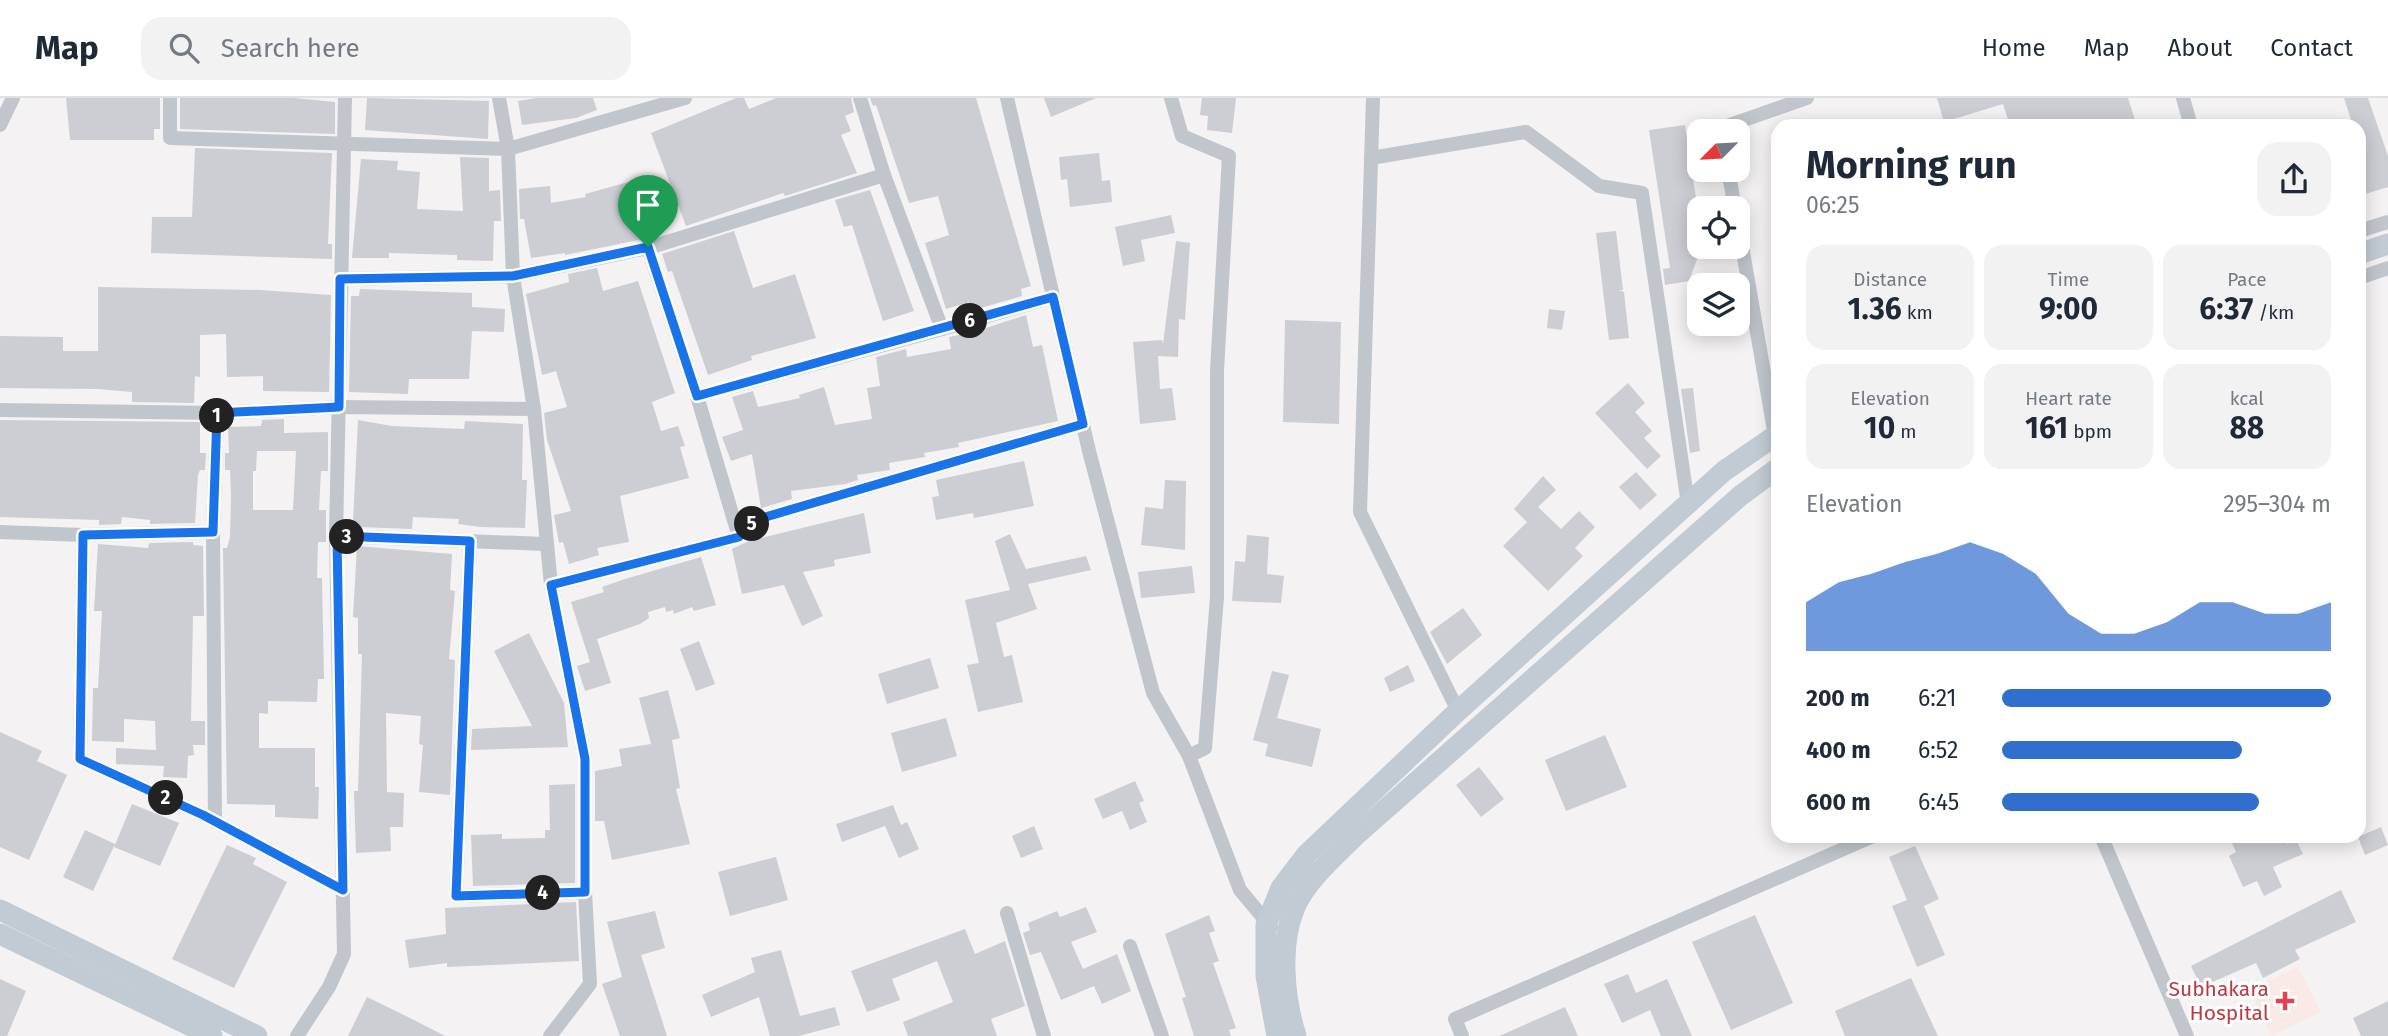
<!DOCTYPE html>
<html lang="en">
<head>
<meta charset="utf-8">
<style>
  body { margin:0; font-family:"Fira Sans",sans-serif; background:#f2f2f3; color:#1f2937; height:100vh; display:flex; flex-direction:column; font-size:26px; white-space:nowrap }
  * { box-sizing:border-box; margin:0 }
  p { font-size:23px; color:#747a83 }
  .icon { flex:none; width:38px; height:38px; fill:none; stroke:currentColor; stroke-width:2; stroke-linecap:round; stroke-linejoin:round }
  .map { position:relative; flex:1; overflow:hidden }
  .side { position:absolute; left:1771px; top:21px; width:595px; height:724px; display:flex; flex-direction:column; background:#fff; border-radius:21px; box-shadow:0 4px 18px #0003 }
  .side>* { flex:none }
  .needle { width:46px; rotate:246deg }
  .controls { position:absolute; left:1687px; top:21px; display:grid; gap:14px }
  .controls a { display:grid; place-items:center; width:63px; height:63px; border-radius:14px; background:#fff; box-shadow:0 4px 18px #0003; font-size:35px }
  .pin { position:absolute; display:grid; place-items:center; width:60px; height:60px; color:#fff; margin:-72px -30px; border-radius:50% 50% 50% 0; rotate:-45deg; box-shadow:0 0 7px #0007 }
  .pin .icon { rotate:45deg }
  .km { position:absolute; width:35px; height:35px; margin:-18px; border-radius:50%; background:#222; color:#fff; font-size:19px; line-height:35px; text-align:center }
  .round { display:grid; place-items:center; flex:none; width:74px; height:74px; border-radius:21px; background:#f2f2f3 }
  .headline { display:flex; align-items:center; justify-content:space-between; height:119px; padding:0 35px }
  h1 { font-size:38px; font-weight:700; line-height:52px }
  .metrics { display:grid; grid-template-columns:repeat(3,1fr); gap:10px; height:119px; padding:7px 35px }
  .metrics div { display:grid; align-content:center; border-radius:18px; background:#f2f2f3; text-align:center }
  .metrics b { font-size:30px; font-weight:700 }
  .metrics small { font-size:19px; font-weight:400 }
  .metrics p { font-size:19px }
  .chart { height:196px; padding:14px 35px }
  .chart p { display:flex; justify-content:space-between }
  .chart svg { width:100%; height:126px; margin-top:7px; fill:#316fcf; opacity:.7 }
  ul { padding:0 35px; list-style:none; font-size:23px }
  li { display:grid; grid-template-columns:112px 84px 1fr; align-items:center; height:52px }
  li i { height:18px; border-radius:9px; background:#316fcf }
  header { display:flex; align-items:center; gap:42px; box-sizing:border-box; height:98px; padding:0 35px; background:#fff; border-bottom:2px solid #e0e1e3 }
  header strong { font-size:33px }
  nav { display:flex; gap:38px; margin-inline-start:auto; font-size:24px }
  .search { width:490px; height:63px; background:#f2f2f3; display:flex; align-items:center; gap:18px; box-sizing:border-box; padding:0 24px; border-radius:21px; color:#747a83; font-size:26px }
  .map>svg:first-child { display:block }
  .medical { fill:#f9e9e7 }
  .building { fill:#cdced4; fill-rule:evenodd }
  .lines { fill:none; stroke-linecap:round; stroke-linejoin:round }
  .street { stroke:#c0c6cc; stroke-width:14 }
  .secondary { stroke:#c2cad3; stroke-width:21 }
  .route-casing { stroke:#fff; stroke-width:14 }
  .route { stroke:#1a73e8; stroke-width:9 }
  .health-dot { fill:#e0444e; stroke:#fff; stroke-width:2.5 }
  .labels { text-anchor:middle; stroke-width:6; stroke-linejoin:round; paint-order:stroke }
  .health-label { font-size:21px; fill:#be3a42; stroke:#fff; text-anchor:end }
</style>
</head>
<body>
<header>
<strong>Map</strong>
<div class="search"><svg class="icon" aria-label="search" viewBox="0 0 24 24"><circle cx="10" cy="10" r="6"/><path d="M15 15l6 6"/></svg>Search here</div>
<nav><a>Home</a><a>Map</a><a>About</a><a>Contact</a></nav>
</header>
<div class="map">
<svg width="2388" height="938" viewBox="0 0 2388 938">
  <rect width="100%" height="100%" fill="#f4f2f2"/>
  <polygon class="medical" points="2298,869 2321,914 2271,938 2249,891"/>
  <g class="building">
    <polygon points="66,0 160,0 160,31 154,31 154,42 70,42"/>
    <polygon points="180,0 294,0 335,4 335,36 180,31"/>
    <polygon points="367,0 489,3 488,41 365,32"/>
    <polygon points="536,0 593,0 597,12 576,20 522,27 518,3"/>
    <polygon points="736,0 744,0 749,11 776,0 851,0 854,14 845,18 851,33 841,37 857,75 785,98 783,95 686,128 651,35"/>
    <polygon points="870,0 976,0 1031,188 1021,191 1022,198 970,213 969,204 946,211 925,145 949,137 938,98 909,105 876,7 873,8"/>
    <polygon points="1044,0 1096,0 1051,19"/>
    <polygon points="1202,0 1236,0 1232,35 1207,32 1208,18 1200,17"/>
    <polygon points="1937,0 2128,0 2137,28 2010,28 2003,6 1944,24"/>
    <polygon points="2344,0 2368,0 2388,58 2388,89 2359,98 2359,28 2353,28"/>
    <polygon points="1685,27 1699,120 1699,156 1689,183 1665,187 1663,171 1670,170 1649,32"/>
    <polygon points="195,50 332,55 328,146 332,146 332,161 151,155 152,119 192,119"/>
    <polygon points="1099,55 1102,83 1110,82 1112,104 1070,109 1067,81 1061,82 1059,59"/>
    <polygon points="460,59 489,60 489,93 500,92 501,123 494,123 493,163 457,162 457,157 389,155 389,160 352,160 361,61 398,63 397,72 420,74 417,111 463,113"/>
    <polygon points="632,83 648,140 565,157 565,155 531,160 524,121 520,121 519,91 550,88 551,105 586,99 585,96"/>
    <polygon points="870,92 914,213 883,223 852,127 844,129 835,102"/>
    <polygon points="1171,117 1175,135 1141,142 1145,163 1123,168 1115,129"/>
    <polygon points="734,133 753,190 795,176 816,240 751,258 752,262 708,277 672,173 668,174 662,156"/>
    <polygon points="1616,133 1623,192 1619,192 1624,194 1629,240 1609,242 1596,135"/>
    <polygon points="1176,143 1190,145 1185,222 1179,221 1178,259 1158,258 1160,291 1172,290 1176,322 1140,326 1133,244 1162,242 1163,246"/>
    <polygon points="597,170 603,193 638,183 675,295 652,304 661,333 678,328 685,348 680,349 689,380 620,398 629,444 597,450 599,457 569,466 563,444 559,445 554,417 571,413 547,342 544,315 567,309 556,273 542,277 526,196 569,184 568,176"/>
    <polygon points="98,189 261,192 331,197 329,294 263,293 263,278 227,279 226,236 200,237 200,279 195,278 194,305 132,304 132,294 98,291 0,290 0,238 63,239 63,253 98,253"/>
    <polygon points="360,191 472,195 472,209 505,211 504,234 472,233 469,281 409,281 408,296 349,294 351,198 359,198"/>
    <polygon points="1549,211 1565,213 1562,232 1547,230"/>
    <polygon points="1026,217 1033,249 1042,247 1058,323 958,345 959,349 924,355 925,359 889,365 890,372 857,377 858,382 845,386 791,393 792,401 761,410 752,356 731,363 722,339 743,332 732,299 753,293 758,309 800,300 799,297 824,289 835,327 872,321 867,290 880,288 876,259 906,251 907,259 951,251 949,239 974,234"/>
    <polygon points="1285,222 1341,224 1339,326 1283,324"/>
    <polygon points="1628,285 1645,305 1635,314 1652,333 1644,340 1661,358 1647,371 1595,315"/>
    <polygon points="1693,290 1700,353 1690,355 1681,291"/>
    <path d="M 284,321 L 284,335 L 328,334 L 328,373 L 321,373 L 319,412 L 326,412 L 326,444 L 318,444 L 317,480 L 322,480 L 324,581 L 318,581 L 317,604 L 268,603 L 268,616 L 259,615 L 259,650 L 315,650 L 315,689 L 319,689 L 318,721 L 275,719 L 275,707 L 227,706 L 223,450 L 227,450 L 230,439 L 231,397 L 230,372 L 225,372 L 225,355 L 229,355 L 228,329 L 261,328 L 262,322 ZM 257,353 L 296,353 L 293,412 L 253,412 L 253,373 L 256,373 Z"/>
    <polygon points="0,322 200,324 200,355 206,355 205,372 200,372 198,377 195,425 150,426 150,422 122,419 121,426 99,427 99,422 0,419"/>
    <polygon points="358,322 392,328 464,331 465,323 523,326 522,382 527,382 525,430 481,429 458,426 459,421 413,419 412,431 358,429 358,425 353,424"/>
    <polygon points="1024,363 1034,408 974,420 973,415 936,422 932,399 939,398 936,382"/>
    <polygon points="1636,374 1657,397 1640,412 1619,389"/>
    <polygon points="1543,378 1556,392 1538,409 1561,431 1579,413 1595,429 1575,450 1583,458 1548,493 1503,448 1527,424 1514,411"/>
    <polygon points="1165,382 1186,383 1185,452 1141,447 1145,409 1163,411"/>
    <polygon points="864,415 871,455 834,462 835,468 803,474 823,518 802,528 784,487 742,496 732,451 749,443"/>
    <polygon points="1010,436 1026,471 1086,458 1091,472 1028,486 1037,511 996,525 1004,559 1012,557 1023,604 978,614 967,567 979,565 965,502 1010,492 995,443"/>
    <polygon points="1247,437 1269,439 1267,476 1284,478 1281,505 1232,503 1235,463 1245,464"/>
    <polygon points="193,444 193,447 203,448 204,518 193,518 191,623 205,623 205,647 193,647 194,657 188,658 187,680 163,679 164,668 116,666 116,650 156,652 155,623 124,621 124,644 92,643 93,590 98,590 102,513 94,513 98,446 148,450 149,445"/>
    <polygon points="357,448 452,456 450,492 455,493 449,561 455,562 450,697 419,694 423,647 419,646 421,618 386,615 387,694 404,695 403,729 390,729 391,753 356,755 354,693 358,693 362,556 358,556 358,520 353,519"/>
    <polygon points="701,459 716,507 694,513 692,509 674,516 673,512 666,514 665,509 648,514 649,520 640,526 597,541 611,585 585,593 577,568 590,564 571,504 604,494 602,489 625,481"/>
    <polygon points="1192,468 1195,495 1141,500 1138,474"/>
    <polygon points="1463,510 1482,537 1447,566 1430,534"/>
    <polygon points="529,535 564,605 568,649 471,652 472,631 532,628 494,553"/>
    <polygon points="699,543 715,586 696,593 680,551"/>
    <polygon points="930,560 939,590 887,606 878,576"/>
    <polygon points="1408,567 1415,583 1390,594 1384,580"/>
    <polygon points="1272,573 1289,577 1277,620 1321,631 1312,669 1265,658 1268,646 1253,642"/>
    <polygon points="668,592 680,640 672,642 680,690 676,691 690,746 612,762 604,723 595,723 595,673 622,668 619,651 651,646 639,600"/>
    <polygon points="946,620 957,658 902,674 891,635"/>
    <polygon points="0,634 42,653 37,663 67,677 29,762 0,749"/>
    <polygon points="1605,637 1627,689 1566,713 1545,662"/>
    <polygon points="1479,669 1504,701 1481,719 1456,687"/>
    <polygon points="1135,683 1144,703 1139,705 1147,724 1130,732 1122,713 1103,721 1094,701"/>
    <polygon points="575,686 575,785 473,788 471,737 502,736 502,741 545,740 545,732 550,732 549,687"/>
    <polygon points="132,706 179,725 160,768 114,749"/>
    <polygon points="893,707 901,727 907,724 919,751 899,760 885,728 842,744 836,726"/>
    <polygon points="1034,728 1043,751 1021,760 1012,738"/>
    <polygon points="2381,729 2388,747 2365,757 2358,739"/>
    <polygon points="85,732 115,746 93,793 63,779"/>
    <polygon points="2229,738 2284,738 2287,746 2296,742 2303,756 2273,769 2282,789 2264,798 2257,783 2243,789 2229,758 2236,754"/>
    <polygon points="227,747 256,760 253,766 287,784 234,890 172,861"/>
    <polygon points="1915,748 1939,801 1924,808 1945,857 1917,869 1892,808 1907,802 1889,759"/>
    <polygon points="776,759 788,802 730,818 718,774"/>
    <polygon points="2341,792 2356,824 2295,852 2300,861 2263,880 2256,865 2201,889 2191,868"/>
    <polygon points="576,804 579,863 447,869 447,865 409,870 405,842 446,836 445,810"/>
    <polygon points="1086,809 1097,834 1071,844 1083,871 1117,856 1131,893 1102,906 1094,888 1061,902 1041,854 1030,857 1023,835 1030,832 1028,825 1057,813 1060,819"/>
    <polygon points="655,813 665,850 641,857 667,938 620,938 602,886 622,879 607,824"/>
    <polygon points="1209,817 1215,833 1209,835 1219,863 1213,865 1236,930 1229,932 1231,938 1194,938 1182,900 1186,899 1165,836"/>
    <polygon points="1755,817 1793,905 1731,932 1692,844"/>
    <polygon points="965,831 975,856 1005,843 1025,908 991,921 997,938 908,938 903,924 953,904 937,863 892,881 900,902 867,914 851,873"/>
    <polygon points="781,852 800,918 835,909 840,927 799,938 770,938 759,899 711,919 702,897 755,874 751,860"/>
    <polygon points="1628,876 1636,895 1667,881 1692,938 1661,938 1650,912 1622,925 1604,886"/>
    <polygon points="1911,880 1938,938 1845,938 1835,913"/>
    <polygon points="0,881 26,893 7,938 0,938"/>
    <polygon points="367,899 412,921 445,938 348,938"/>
    <polygon points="2388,903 2388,938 2361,938 2353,920"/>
    <polygon points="1565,909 1578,938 1499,938"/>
  </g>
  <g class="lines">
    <g class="street">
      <polyline points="170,0 170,40 508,51 513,178 648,150 884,77"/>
      <polyline points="499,0 508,51 685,0"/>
      <polyline points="860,0 884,77 942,231 1053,199"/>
      <polyline points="1007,0 1089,353 1153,595 1189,658 1240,792 1271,829"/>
      <polyline points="1171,0 1182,38 1229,58 1217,273 1217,499 1205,650 1189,658"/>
      <polyline points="1373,0 1360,414 1458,613"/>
      <polyline points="2183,0 2191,28"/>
      <polyline points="0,27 13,0"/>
      <polyline points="1722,33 1721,30 1807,0"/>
      <polyline points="1371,60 1526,34 1599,88 1642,95 1688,406"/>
      <polyline points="1728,72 1735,110"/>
      <polyline points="1738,125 1775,338"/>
      <polyline points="2359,133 2388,124"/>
      <polyline points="648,150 697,298"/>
      <polyline points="2359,180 2388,170"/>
      <polyline points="340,181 513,178 534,311 551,487 739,439 755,422 1083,326"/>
      <polyline points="0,312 217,315 339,309 534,311"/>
      <polyline points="0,434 83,437 80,661 203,717 343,792"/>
      <polyline points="213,434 217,315"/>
      <polyline points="83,437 213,434 215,724"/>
      <polyline points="336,438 545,446"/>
      <polyline points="739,439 697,298 942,231"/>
      <polyline points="470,443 456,798 585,794"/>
      <polyline points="2101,738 2187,938"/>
      <polyline points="1007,815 1044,938"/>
      <polyline points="1130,848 1162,938"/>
      <polyline points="297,938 329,889 344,856 336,438 345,0"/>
      <polyline points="550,938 590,886 585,794 585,661 551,487"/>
      <polyline points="1462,938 1455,921 1873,738"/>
    </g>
    <g class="secondary">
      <polyline points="2359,156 2388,146"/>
      <polyline points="0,812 257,938"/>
      <polyline points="0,836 212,938"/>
      <polyline points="1277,938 1266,878 1266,827 1281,790 1307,756 1458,613 1724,373 1778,336"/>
      <path d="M 1296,938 C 1284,900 1279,846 1295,809 C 1307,782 1335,758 1355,738 L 1740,398 L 1778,370"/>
    </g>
  </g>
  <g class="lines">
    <defs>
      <polygon id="route" points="648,149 697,298 1053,199 1083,326 755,422 739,439 551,487 585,661 585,794 456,798 470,443 337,438 343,792 203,717 80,661 83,437 213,434 217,315 339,309 340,181 513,178"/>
    </defs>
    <use href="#route" class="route-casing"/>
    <use href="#route" class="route"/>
  </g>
  <path class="health-dot" d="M2281.5 892.5h7v7h7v7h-7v7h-7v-7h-7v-7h7z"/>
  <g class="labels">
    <g class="health-label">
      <text x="2269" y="898">Subhakara<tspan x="2269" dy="24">Hospital</tspan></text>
    </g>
  </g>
</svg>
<div class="controls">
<a><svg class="needle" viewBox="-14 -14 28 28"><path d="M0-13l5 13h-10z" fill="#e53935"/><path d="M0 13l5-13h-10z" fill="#747a83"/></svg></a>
<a><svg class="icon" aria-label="locate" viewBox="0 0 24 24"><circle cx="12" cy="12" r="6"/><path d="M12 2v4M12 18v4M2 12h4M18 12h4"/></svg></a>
<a><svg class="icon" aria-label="layers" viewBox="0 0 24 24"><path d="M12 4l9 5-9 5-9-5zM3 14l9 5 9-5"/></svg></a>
</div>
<div class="pin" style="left:648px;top:149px;background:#1e9e55"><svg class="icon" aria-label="arrive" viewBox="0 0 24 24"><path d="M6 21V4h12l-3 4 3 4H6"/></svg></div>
<b class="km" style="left:217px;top:318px">1</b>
<b class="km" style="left:166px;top:700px">2</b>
<b class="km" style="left:347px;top:439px">3</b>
<b class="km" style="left:543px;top:795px">4</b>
<b class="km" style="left:752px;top:426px">5</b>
<b class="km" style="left:970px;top:223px">6</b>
<section class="side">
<div class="headline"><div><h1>Morning run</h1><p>06:25</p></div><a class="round"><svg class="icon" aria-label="share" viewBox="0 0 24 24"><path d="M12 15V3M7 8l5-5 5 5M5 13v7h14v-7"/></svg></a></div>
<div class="metrics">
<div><p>Distance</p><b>1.36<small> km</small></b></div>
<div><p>Time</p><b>9:00</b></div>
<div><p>Pace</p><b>6:37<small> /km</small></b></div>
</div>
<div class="metrics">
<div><p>Elevation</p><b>10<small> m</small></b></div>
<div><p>Heart rate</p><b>161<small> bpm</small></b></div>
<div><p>kcal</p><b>88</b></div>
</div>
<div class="chart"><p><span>Elevation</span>295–304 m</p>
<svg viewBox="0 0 160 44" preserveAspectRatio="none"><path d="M0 44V27L10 20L20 17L30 13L40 10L50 6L60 10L70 17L80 31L90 38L100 38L110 34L120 27L130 27L140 31L150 31L160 27V44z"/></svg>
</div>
<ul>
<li><b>200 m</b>6:21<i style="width:100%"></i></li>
<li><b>400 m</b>6:52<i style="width:73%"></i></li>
<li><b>600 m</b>6:45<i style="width:78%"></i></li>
</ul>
</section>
</div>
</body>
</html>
